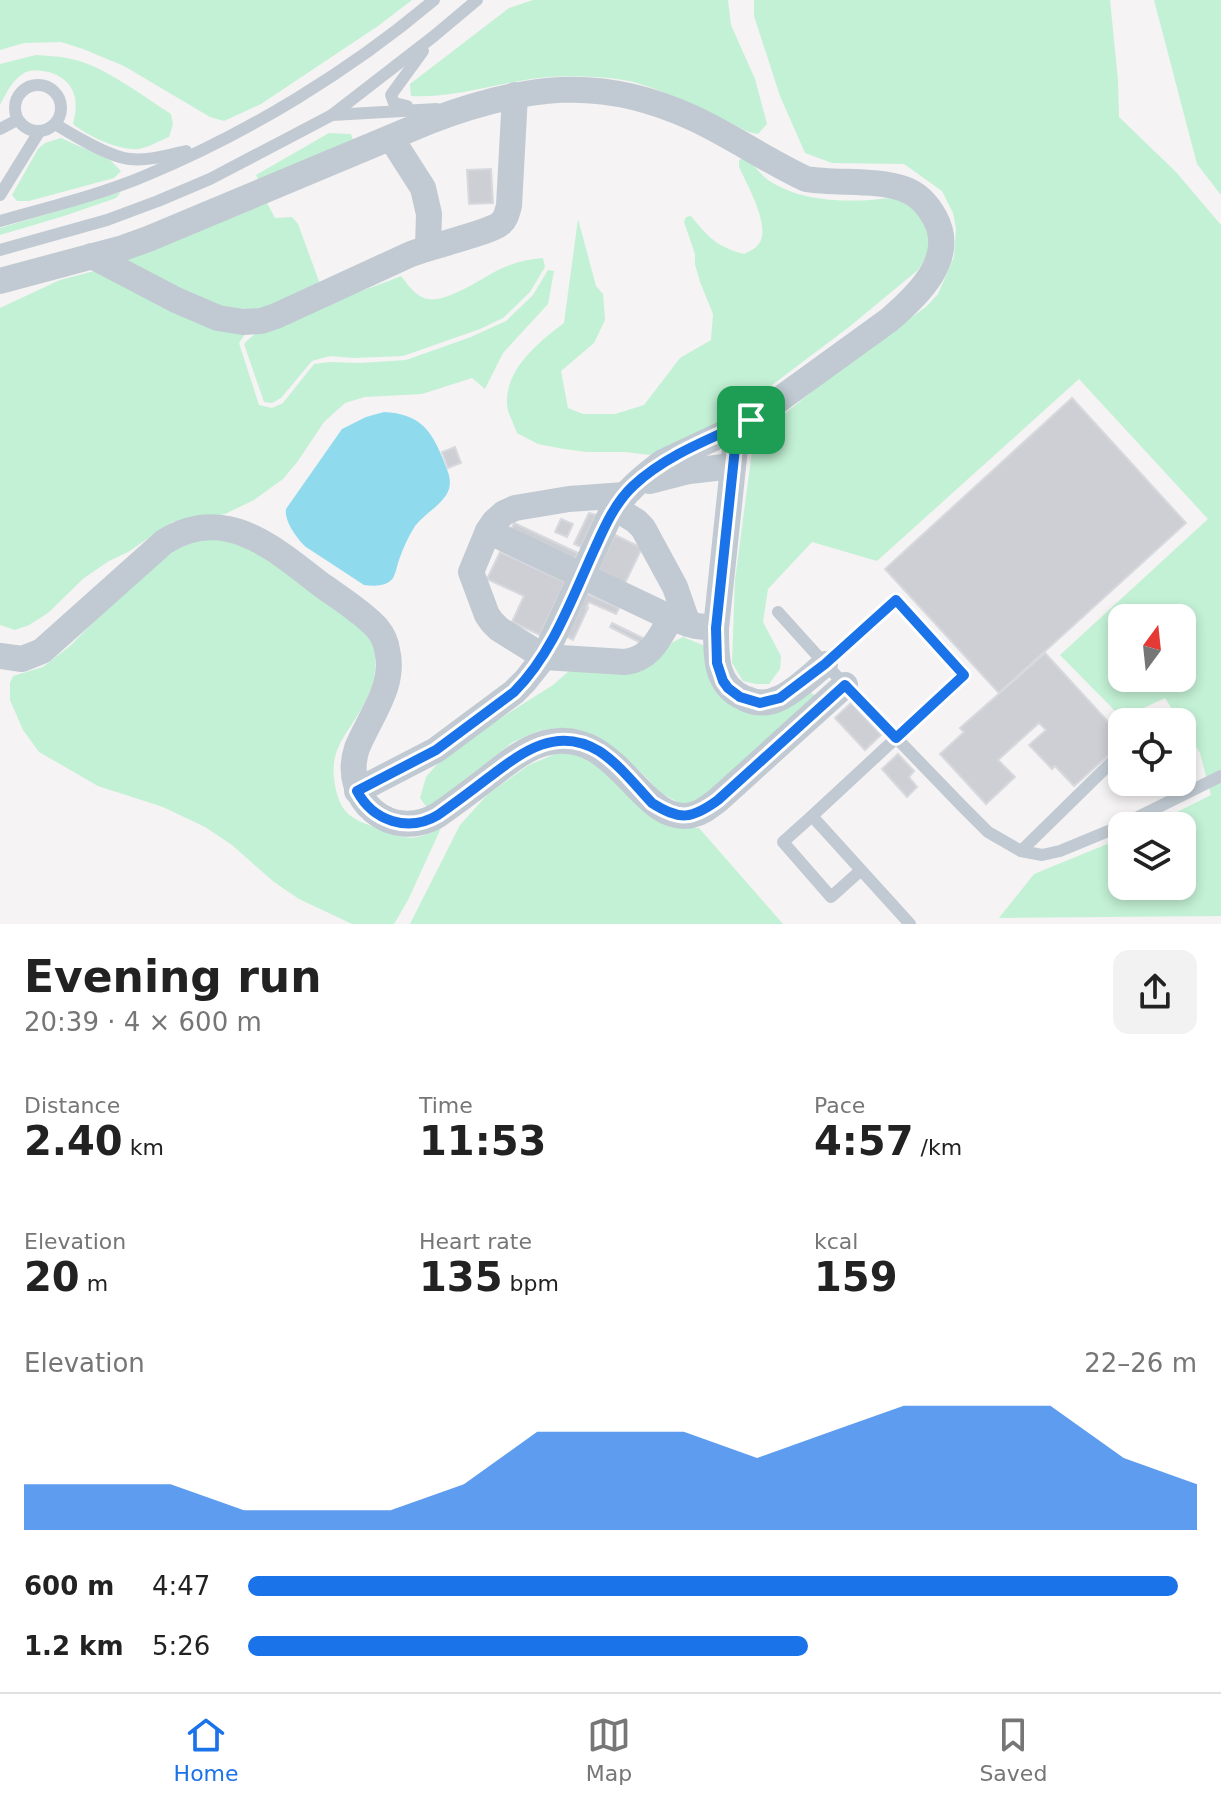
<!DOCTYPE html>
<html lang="en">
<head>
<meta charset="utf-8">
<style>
  body { margin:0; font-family:"DejaVu Sans",sans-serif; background:#f2f2f2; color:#222; height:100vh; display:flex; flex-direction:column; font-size:30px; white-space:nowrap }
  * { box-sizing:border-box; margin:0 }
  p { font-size:26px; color:#767676 }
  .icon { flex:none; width:44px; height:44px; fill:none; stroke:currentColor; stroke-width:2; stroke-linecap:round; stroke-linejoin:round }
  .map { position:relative; height:924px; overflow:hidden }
  .drawer { display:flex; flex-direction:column; background:#fff; flex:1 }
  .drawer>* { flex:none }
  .needle { width:52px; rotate:15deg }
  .tools { position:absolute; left:1108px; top:604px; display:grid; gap:16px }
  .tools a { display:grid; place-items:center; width:88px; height:88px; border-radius:16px; background:#fff; box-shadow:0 4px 12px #0003; font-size:40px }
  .pin { position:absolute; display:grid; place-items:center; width:68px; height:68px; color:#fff; margin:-34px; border-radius:16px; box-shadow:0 4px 12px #0006 }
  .round { display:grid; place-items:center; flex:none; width:84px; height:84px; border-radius:16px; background:#f2f2f2 }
  .overview { display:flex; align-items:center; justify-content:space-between; height:136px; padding:0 24px }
  h1 { font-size:44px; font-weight:600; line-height:60px }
  .figures { display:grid; grid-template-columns:repeat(3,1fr); gap:12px; height:136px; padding:8px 24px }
  .figures div { display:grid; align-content:center }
  .figures b { font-size:40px; font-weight:600 }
  .figures small { font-size:22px; font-weight:400 }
  .figures p { font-size:22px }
  .chart { height:224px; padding:16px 24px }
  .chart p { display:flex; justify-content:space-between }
  .chart svg { width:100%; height:144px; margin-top:8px; fill:#1a73e8; opacity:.7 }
  ul { padding:0 24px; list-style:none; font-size:26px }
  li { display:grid; grid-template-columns:128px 96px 1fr; align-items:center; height:60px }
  li i { height:20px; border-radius:10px; background:#1a73e8 }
  .dock { display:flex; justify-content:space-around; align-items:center; height:112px; border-top:2px solid #e0e0e0; background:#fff; font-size:22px; color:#767676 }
  .dock a { display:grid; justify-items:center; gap:4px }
  .dock .active { color:#1a73e8 }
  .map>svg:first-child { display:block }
  .green { fill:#c3f1d5; fill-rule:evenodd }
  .water { fill:#90daee }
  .building { fill:#cdcfd5; stroke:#d7d9de; stroke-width:2 }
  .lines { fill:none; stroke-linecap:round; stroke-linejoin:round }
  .service { stroke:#c1cad2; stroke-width:12 }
  .minor { stroke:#c1cad2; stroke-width:26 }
  .route-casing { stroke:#fff; stroke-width:16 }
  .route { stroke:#1a73e8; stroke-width:10 }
</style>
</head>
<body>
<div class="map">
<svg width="1221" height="924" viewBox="0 0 1221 924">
  <rect width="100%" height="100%" fill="#f5f3f3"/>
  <g class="green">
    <polygon points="0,0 412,0 378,26 261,104 224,121 210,117 124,66 83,49 61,42 24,43 0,50"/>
    <path d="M 533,0 L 728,0 L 731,25 L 755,79 L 767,124 L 758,134 C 746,133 736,125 725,120 C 693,106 651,83 617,79 C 589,76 559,75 531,79 C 491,85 452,98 411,96 L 410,84 L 509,8 Z"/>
    <path d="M 754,0 L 1110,0 L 1118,80 L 1119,117 L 1176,172 L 1221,225 L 1221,916 L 999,918 L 1034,874 L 1122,838 L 1122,886 L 1182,886 L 1182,826 L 1149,826 L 1211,795 L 1200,753 L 1165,698 L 1122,718 L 1060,655 L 1208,519 L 1079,379 L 877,561 L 812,542 L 768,589 L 763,622 L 781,656 L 780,669 L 769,684 L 756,684 L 743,681 L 732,663 L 735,580 L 753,444 L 777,420 L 820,385 L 927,306 L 938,294 L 954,257 L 956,229 L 953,213 L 942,191 L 904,164 L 832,163 L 805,153 L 780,96 L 754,16 ZM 1122,618 L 1182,618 L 1182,678 L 1122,678 Z"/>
    <polygon points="1154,0 1221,0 1221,195 1197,164"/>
    <path d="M 36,55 C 46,56 57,56 67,58 C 102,64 141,95 171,114 L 173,124 L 169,137 C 159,141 149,147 139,149 C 119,151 88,136 73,124 C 80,100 75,80 49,72 C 43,71 35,69 29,71 C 14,76 7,92 0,105 L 0,64 Z"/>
    <polygon points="329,133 351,134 353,140 260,183 256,175"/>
    <polygon points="61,138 110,160 121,171 114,178 29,201 17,201 12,195 38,149 45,143"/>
    <path d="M 746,157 C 753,164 760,174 768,180 C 798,200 836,202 871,200 C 882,199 898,196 908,202 C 926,215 928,231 930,251 L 918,270 L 849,327 L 704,436 L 659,456 L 625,452 L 587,452 L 564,449 L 538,444 L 517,433 C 514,424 507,413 507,403 C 506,368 539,342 564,323 L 578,219 L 596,286 L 603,294 L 605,320 L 594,343 L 561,371 L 568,408 L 583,414 L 615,414 L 644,405 L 680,358 L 711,340 L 713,314 L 700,282 L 695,264 L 695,254 L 684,222 L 686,217 L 691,216 C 708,237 717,247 744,254 C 750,251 757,248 760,242 C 770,225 747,184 739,167 L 739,160 Z"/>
    <polygon points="121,192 116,198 64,216 0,235 0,228"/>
    <polygon points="266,201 275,218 292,217 298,224 320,284 272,305 248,311 215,308 122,259"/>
    <path d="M 543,258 L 545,267 L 530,292 L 503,318 L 480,329 L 403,356 L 353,358 L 330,356 L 312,361 L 281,398 L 272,403 L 264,402 L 244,344 C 257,329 275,324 293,316 C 328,301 365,291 401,276 C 407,284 414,294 424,298 C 443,306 482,278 500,269 C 513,263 528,259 543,258 Z"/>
    <polygon points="102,269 248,330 239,343 259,405 272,408 283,403 314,364 330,362 360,363 406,360 471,337 506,321 533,295 548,270 554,271 548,304 503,353 485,389 472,378 422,394 365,397 345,403 324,422 298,461 283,479 254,500 225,514 172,522 128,552 109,561 84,578 48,613 29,625 15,630 0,625 0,308 60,280"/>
    <path d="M 191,539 L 241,539 L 371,634 C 375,650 377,666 373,683 C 372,688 368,694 366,700 C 349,735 326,747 336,790 C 342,817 356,820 379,829 C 406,840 417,842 442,826 L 408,900 L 394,924 L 352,924 L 299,899 L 274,882 L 232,845 L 205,827 L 163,807 L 98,786 L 39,752 L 23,730 L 10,700 L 10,683 L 13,676 L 43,667 L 70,646 L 167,548 Z"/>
    <polygon points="683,637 703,645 721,691 802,697 811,693 818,697 702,800 691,804 679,803 661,793 645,776 618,752 599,739 581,730 557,728 538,731 513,742 428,809 420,798 426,777 439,762 477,733 553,685 569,671 644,669 673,642"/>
    <path d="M 555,754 C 561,754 568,753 574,754 C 584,756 594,763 601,769 C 635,799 648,830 699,828 L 783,924 L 410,924 L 460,825 L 488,794 L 529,765 Z"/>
  </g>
  <path class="water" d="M 384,412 C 419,414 431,429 443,459 C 447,470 452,478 449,489 C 444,504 425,513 415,526 C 408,537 403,548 399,560 C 397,565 396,573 393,578 C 387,587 374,586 364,585 L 306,547 C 297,539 284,521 286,509 L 342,429 L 366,417 Z"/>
  <g class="building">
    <polygon points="491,169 493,203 469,204 467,170"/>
    <polygon points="1072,398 1186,523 999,693 885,569"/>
    <polygon points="455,447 461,463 448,468 442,452"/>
    <polygon points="589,513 596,515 581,547 574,544"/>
    <polygon points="561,519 573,524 567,537 555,532"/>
    <polygon points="514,523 578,553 575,559 511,530"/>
    <polygon points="615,535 642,548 625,583 598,570"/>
    <polygon points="500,552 565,582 540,635 512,622 524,596 487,579"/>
    <polygon points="587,594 619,608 616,614 589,602 586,608 588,608 573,640 567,637"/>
    <polygon points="612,623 643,638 641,643 610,627"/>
    <polygon points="1045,653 1122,737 1122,739 1121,738 1117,741 1120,745 1074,786 1055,766 1052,769 1029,745 1046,730 1039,723 998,760 1015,777 986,804 940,754 964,732 960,728"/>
    <polygon points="851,703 881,735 865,750 835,718"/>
    <polygon points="898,754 914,771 909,777 917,787 907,797 882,769"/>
  </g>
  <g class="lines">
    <g class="service">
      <circle cx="38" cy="108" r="23"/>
      <polyline points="407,106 394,103 391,95 423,51"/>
      <polyline points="332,115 437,109"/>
      <path d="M 55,124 C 73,135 109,157 130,159 C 149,161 168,155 186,151"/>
      <polyline points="0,129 17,120"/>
      <polyline points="0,195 39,132"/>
      <path d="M 0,221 C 49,207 100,195 147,175 C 248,133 350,71 434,0"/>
      <polyline points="0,250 107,220 158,201 210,179 332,115 434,36 477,0"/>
      <polyline points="778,612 825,664 962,806 988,832 1021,851 1042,855 1060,851 1118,827 1221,776"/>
      <polyline points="825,664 896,600 964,675 812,816 910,924"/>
      <polyline points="812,816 783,842 831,897 860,871"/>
      <polyline points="1021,851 1122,752"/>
    </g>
    <g class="minor">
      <polyline points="391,138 423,188 429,214 428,248"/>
      <path d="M 92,256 L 176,300 L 218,318 L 243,322 L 261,321 L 276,316 L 411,254 C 428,247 492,232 501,223 C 506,219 507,212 509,206 L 515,95"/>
      <path d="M 0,281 L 123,248 L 148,239 L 430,121 C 523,86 599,74 693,118 C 732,136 767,161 806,179 C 836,184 877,179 904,189 C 918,194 928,205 935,218 C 957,259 917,296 889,320 L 751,420 L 741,432 L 735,448 L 716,628 C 716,656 715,685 744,698 C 756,704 768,704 780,698 C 797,690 811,675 825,664"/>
      <polyline points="650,481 689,471 733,466"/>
      <path d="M 625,495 L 569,499 L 515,508 L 504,513 L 494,522 L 488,531 L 471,572 L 487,615 L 492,622 L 499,629 L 544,657 L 625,662 C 651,659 659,638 671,618"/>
      <polyline points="615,508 636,521 643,528 675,587 688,624"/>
      <polyline points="488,531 671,618 696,626 716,628"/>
      <path d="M 0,656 L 22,659 L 42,651 L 164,542 C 184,529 204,524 228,529 C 263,536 295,565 323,586 C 341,599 361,611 377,628 C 382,634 386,641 387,650 C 396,686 370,716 357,748 C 340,799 391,843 438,815 C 455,803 471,791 488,778 C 505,765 523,749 545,743 C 618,724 640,827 692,815 C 702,813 710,806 718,800 L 845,685"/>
      <path d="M 357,791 L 436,750 L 514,692 L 525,681 L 544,657 L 611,513 C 625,492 643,477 663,462 L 750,421"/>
    </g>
  </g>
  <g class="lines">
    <defs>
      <path id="route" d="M 751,420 L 741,432 L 735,448 L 716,628 L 717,663 L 723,681 L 728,688 L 740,697 L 760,703 L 780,698 L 825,664 L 896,600 L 964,675 L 896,738 L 845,685 L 718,800 C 692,819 680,821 652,803 C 636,786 619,764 599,751 C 556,725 521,753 488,778 C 471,791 455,803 438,815 C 408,833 373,821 357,791 L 436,750 L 514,692 C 553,653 572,598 595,548 C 605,526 615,503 633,486 C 666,455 710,439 751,420 Z"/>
    </defs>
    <use href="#route" class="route-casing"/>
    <use href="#route" class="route"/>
  </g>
</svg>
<div class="tools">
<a><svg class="needle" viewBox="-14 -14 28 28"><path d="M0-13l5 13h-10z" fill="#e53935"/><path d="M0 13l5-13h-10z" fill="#767676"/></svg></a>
<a><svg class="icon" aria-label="locate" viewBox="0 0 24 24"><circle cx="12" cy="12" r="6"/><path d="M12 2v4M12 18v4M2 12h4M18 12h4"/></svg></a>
<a><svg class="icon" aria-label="layers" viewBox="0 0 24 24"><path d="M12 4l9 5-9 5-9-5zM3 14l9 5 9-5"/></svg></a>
</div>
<div class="pin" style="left:751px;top:420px;background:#1e9e55"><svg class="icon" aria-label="arrive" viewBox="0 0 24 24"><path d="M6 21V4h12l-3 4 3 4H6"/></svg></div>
</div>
<section class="drawer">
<div class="overview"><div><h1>Evening run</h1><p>20:39 · 4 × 600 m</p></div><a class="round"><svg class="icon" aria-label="share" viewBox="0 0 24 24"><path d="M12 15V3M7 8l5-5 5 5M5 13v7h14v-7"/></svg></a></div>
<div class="figures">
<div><p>Distance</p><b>2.40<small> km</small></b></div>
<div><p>Time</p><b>11:53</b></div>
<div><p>Pace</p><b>4:57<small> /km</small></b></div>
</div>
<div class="figures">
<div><p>Elevation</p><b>20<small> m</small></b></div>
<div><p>Heart rate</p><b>135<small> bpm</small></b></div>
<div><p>kcal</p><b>159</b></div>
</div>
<div class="chart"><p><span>Elevation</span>22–26 m</p>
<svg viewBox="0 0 160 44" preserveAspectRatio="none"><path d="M0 44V30L10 30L20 30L30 38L40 38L50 38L60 30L70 14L80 14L90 14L100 22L110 14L120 6L130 6L140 6L150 22L160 30V44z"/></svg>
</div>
<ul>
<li><b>600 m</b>4:47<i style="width:98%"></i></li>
<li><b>1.2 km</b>5:26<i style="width:59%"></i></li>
</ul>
</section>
<nav class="dock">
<a class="active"><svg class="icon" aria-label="home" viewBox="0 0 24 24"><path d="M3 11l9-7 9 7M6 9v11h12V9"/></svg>Home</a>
<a><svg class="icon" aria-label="map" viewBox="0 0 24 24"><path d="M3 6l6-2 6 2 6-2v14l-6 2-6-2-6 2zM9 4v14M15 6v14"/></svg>Map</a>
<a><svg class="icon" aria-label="saved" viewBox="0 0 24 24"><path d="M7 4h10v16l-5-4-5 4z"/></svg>Saved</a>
</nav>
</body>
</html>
